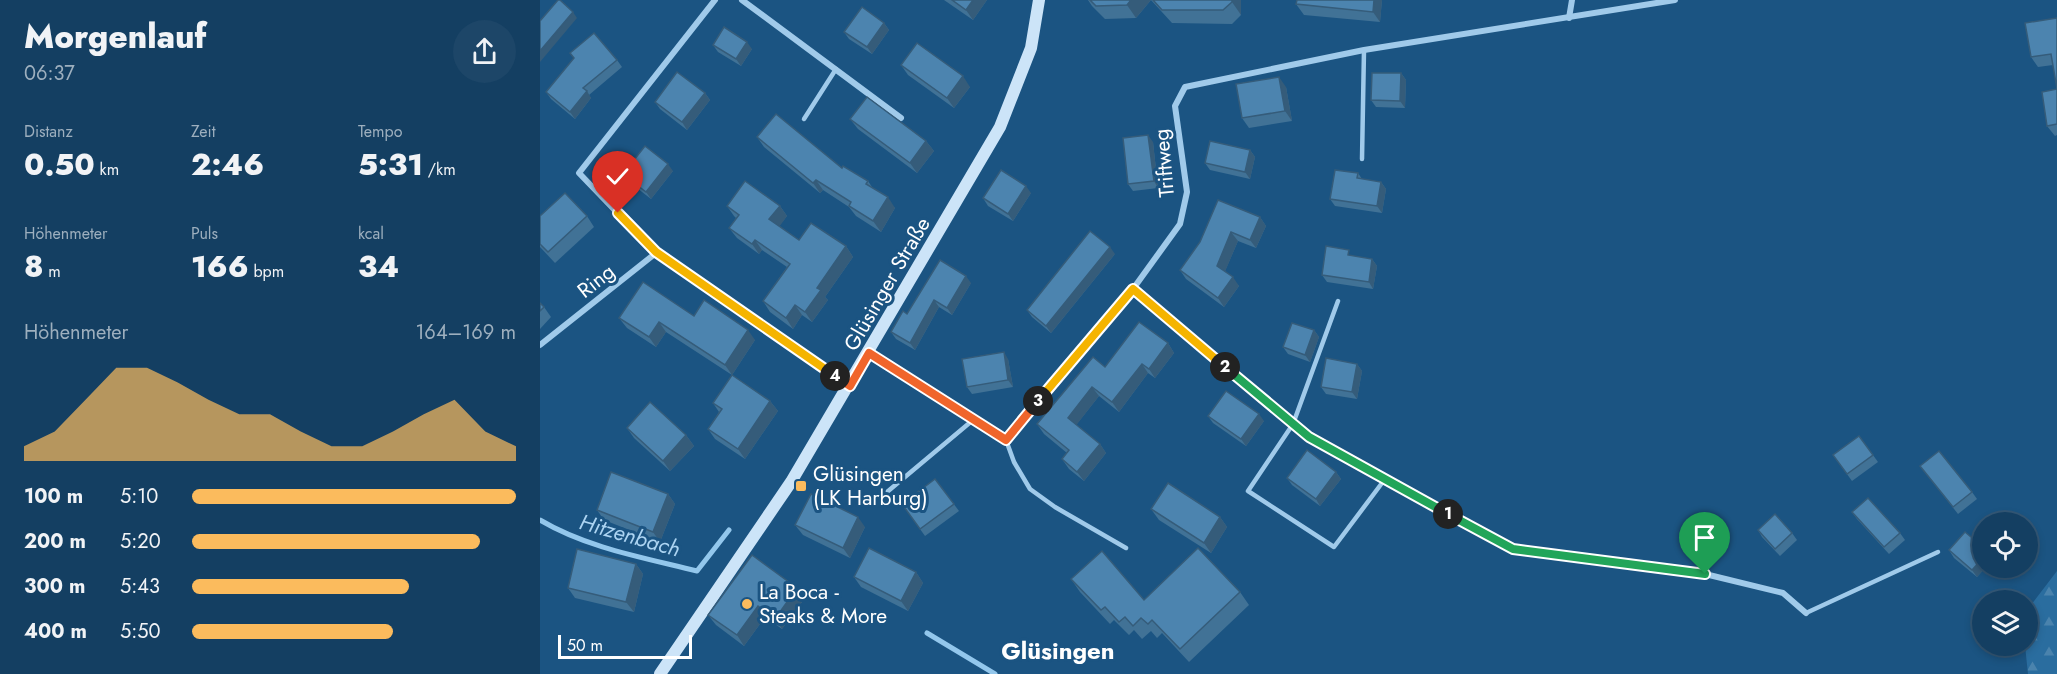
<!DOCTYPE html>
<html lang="de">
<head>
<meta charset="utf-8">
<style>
  body { margin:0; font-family:Jost,sans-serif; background:#1d4668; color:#f1f3f6; height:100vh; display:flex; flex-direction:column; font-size:22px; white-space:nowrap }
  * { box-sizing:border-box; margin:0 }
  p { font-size:20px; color:#9dafbe }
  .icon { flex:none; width:33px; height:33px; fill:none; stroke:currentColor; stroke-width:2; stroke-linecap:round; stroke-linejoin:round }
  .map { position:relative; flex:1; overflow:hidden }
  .details { display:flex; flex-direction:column; background:#143f62; width:540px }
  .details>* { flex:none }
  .buttons { position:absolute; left:1432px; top:512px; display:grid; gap:12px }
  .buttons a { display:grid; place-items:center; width:66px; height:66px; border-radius:50%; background:#143f62; box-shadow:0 3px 9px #0003,0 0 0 2px #335877; font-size:30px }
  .scale { position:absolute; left:18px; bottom:15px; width:134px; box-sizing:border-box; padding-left:6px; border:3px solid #fff; border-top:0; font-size:16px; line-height:21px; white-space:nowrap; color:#fff; -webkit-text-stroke:4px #1b5482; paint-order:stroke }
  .pin { position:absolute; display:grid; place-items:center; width:51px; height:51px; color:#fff; margin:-62px -26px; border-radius:50% 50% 50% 0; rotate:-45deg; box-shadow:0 0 6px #0007 }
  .pin .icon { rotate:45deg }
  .km { position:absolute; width:30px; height:30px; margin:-15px; border-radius:50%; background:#222; color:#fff; font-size:16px; line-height:30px; text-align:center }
  .round { display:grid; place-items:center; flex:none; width:63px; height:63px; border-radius:32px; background:#1d4668 }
  .overview { display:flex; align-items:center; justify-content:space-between; height:102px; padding:0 24px }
  h1 { font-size:33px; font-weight:800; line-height:45px }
  .metrics { display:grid; grid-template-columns:repeat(3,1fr); gap:9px; height:102px; padding:6px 24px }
  .metrics div { display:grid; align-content:center }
  .metrics b { font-size:30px; font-weight:800 }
  .metrics small { font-size:16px; font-weight:400 }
  .metrics p { font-size:16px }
  .chart { height:168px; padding:12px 24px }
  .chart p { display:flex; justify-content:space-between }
  .chart svg { width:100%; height:108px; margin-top:6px; fill:#fbbb5d; opacity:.7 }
  ul { padding:0 24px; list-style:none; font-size:20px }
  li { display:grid; grid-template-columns:96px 72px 1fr; align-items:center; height:45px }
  li i { height:15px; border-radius:8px; background:#fbbb5d }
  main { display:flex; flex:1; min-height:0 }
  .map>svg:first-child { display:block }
  .forest { fill:url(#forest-firs) }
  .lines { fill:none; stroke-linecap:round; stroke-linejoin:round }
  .stream { stroke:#93c7ec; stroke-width:5 }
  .lane { stroke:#a0caea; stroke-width:4.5 }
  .street { stroke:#a0caea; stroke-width:6 }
  .secondary { stroke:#cce4f8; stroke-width:12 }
  .wall { fill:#417296 }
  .shaded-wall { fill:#355c7a }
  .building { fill:#4c84af; stroke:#355c7a; stroke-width:1.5 }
  .split-1-casing { stroke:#fff; stroke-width:12 }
  .split-2-casing { stroke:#fff; stroke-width:12 }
  .split-3-casing { stroke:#fff; stroke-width:12 }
  .split-4-casing { stroke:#fff; stroke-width:12 }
  .split-5-casing { stroke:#fff; stroke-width:12 }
  .split-1 { stroke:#22a559; stroke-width:8 }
  .split-2 { stroke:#22a559; stroke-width:8 }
  .split-3 { stroke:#f5b400; stroke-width:8 }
  .split-4 { stroke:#f0652b; stroke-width:8 }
  .split-5 { stroke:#f5b400; stroke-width:8 }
  .poi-dot { fill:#fbbb5d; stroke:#1b5482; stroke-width:2 }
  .labels { text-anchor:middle; stroke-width:6; stroke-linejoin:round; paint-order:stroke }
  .street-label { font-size:21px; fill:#fff; stroke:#1b5482 }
  .poi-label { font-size:21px; fill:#fff; stroke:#1b5482; text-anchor:start }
  .water-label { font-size:22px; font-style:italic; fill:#acd4f2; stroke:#1b5482 }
  .quarter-label { font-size:24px; font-weight:bold; fill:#fff; stroke:#1b5482 }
</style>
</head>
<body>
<main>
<section class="details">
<div class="overview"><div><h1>Morgenlauf</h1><p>06:37</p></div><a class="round"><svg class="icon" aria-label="share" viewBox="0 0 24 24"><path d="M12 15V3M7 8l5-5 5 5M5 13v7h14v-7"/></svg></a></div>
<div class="metrics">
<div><p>Distanz</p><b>0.50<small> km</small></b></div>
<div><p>Zeit</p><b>2:46</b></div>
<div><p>Tempo</p><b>5:31<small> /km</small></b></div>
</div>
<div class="metrics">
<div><p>Höhenmeter</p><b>8<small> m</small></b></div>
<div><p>Puls</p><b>166<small> bpm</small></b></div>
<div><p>kcal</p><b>34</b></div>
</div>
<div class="chart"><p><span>Höhenmeter</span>164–169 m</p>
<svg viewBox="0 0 160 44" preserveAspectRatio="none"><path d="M0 44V38L10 32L20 19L30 6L40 6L50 12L60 19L70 25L80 25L90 32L100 38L110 38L120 32L130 25L140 19L150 32L160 38V44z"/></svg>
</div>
<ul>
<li><b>100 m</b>5:10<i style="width:100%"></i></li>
<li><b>200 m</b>5:20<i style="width:89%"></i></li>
<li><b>300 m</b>5:43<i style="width:67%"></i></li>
<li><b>400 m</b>5:50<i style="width:62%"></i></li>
</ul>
</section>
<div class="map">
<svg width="1517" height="674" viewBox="0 0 1517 674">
  <defs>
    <pattern id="forest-firs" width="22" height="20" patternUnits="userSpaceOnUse" patternTransform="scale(1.5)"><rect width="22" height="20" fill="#2a6d9f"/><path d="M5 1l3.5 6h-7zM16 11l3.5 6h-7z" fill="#4a83ad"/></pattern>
  </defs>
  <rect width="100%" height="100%" fill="#1b5482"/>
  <polygon class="forest" points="1517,571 1517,674 1488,674 1485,645 1488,645 1488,609"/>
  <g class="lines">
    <g class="stream">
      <path d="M 0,520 C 47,548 105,558 157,571 L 189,530"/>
      <polyline points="387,633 455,674"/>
    </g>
    <g class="lane">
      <polyline points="264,119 296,69"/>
      <polyline points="822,159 824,50"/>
      <polyline points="798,301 753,424 708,491 794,547 845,479"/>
      <polyline points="466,440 474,462 490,489 515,507 586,548"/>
      <polyline points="347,492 433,420"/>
      <polyline points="1266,613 1398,552"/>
    </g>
    <g class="street">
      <polyline points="175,0 39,173 116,253 309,385"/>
      <polyline points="202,0 361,118"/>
      <polyline points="1029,18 1032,0"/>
      <polyline points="593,289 769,437 973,549 1165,574 1243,593 1266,613"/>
      <polyline points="0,345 116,253"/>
      <polyline points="329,353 466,440 593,289 640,224 647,192 635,106 645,87 824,50 1135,0"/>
    </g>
    <polyline class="secondary" points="120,674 251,482 460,127 491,48 499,0"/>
  </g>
  <g class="wall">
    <polygon points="404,0 447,0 433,20"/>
    <polygon points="548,0 701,0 701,15 692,24 632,23 611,0 596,18 565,19 552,6"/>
    <polygon points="757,0 842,0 840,22 764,15 756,4"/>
    <polygon points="1517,18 1517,135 1515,136 1507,126 1517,89 1513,65 1498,67 1491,57"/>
    <polygon points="344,23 349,30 332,54 309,39 304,32"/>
    <polygon points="173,45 212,49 201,66 178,52"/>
    <polygon points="30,53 77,60 82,67 49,95 51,98 35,119 11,99 6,92 34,58"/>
    <polygon points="361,65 430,87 414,108 368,75"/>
    <polygon points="861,73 866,80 865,108 836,107 831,100"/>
    <polygon points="746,87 752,121 709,128 702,118"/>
    <polygon points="165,93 170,100 147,130 120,109 115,102"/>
    <polygon points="310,119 386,141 394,151 377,173 318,129"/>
    <polygon points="217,137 302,168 328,181 332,187 355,208 341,232 316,216 309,207 283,190 280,193 224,147"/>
    <polygon points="613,142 618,188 593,191 588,184"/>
    <polygon points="710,150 715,157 710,179 670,170 665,163"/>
    <polygon points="133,171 111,199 88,181 83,174"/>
    <polygon points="818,173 822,179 841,182 846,189 842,213 795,206 790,199"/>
    <polygon points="491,193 473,221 448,206 443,198"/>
    <polygon points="187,206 240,206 247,216 239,226 259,240 306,246 313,257 285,297 288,300 272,322 262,315 253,329 230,312 223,301 247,267 222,250 219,254 197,238 189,228 196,218 194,216"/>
    <polygon points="0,216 47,216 54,227 15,263 0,247"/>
    <polygon points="720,217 726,226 716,248 698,241 685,271 699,286 684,307 646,279 640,270 660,242"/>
    <polygon points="575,254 511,333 492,317 487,310"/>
    <polygon points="813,256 832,259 837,266 833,289 787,282 782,275"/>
    <polygon points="431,283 412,315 399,307 375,350 356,339 351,332 367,314"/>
    <polygon points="0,303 4,307 11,317 0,329"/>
    <polygon points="154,316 215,340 192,375 230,401 238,411 205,459 175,439 168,429 179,412 173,403 192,375 126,332 116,347 87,328 79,318"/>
    <polygon points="774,330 779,337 770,362 748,354 743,347"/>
    <polygon points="628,343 634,353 615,378 608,373 579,412 559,396 536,425 560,444 566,453 544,481 529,469 522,459 527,453 504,434 497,424 565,367"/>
    <polygon points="468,359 473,387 432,394 427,387"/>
    <polygon points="817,364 822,371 817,399 786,394 781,387"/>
    <polygon points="668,416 724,421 706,446 673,423"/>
    <polygon points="87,428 146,435 154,446 130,471 94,438"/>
    <polygon points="1319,436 1338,462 1312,481 1293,455"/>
    <polygon points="1380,466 1432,492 1437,499 1418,514"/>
    <polygon points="796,472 801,479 780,506 752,485 747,478"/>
    <polygon points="395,479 419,511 385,536 362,504"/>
    <polygon points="128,494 135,504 120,542 64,520 57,510"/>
    <polygon points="611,509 680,517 687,527 671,553 619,520"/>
    <polygon points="1312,512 1360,533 1365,540 1349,554 1317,519"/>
    <polygon points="255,525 325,527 310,558 263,535"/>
    <polygon points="1218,530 1252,533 1257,540 1240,556 1222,537"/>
    <polygon points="1409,550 1443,567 1446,567 1437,577 1414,558"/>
    <polygon points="96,564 103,574 94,612 35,598 28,588"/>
    <polygon points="376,572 383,583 368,611 321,587 314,577"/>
    <polygon points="531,579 604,600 700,592 709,605 649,662 622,633 617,638 611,631 602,639 594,630 589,635 574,620 570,624 540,592"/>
    <polygon points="265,598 242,629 225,617 204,646 176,625 168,615"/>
  </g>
  <g class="shaded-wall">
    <polygon points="433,0 447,0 433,20 426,10"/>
    <polygon points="591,0 611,0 596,18 587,5"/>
    <polygon points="692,0 701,0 701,15 692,2"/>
    <polygon points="834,0 842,0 840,22 833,12"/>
    <polygon points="33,12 37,18 0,62 0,51"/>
    <polygon points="344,23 349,30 332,54 327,47"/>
    <polygon points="207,42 212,49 201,66 196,59"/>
    <polygon points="861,73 866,80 865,108 860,101"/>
    <polygon points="423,76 430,87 414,108 407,98"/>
    <polygon points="739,77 746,87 752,121 745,111"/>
    <polygon points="47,91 51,98 35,119 30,112"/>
    <polygon points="165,93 170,100 147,130 142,122"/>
    <polygon points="608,135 613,142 618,188 614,181"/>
    <polygon points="386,141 394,151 377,173 370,163"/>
    <polygon points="710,150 715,157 710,179 705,172"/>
    <polygon points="128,164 133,171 111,199 106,192"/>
    <polygon points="276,180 283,190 280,193 273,183"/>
    <polygon points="841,182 846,189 842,213 837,206"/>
    <polygon points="486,186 491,193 473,221 468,214"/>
    <polygon points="348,197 355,208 341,232 333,221"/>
    <polygon points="240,206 247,216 237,230 229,219"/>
    <polygon points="720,217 726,226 716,248 710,240"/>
    <polygon points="691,232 698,241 684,274 677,266"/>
    <polygon points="215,240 222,250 219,254 212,244"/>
    <polygon points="306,246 313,257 285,297 288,300 272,322 265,312 277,288"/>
    <polygon points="570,247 575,254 511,333 506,326"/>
    <polygon points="832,259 837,266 833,289 829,282"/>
    <polygon points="426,276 431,283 412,315 407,308"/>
    <polygon points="693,277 699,286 684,307 678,298"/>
    <polygon points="394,300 399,307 375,350 370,343"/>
    <polygon points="255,305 262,315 253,329 246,318"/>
    <polygon points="119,322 126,332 116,347 109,337"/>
    <polygon points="208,330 215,340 192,375 185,365"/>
    <polygon points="774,330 779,337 770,362 765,355"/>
    <polygon points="628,343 634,353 615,378 609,369"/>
    <polygon points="464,352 468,359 473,387 468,380"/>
    <polygon points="602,364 608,373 579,412 572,402"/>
    <polygon points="817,364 822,371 817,399 812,392"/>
    <polygon points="552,387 559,396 534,428 528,418"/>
    <polygon points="230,401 238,411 205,459 198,449"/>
    <polygon points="719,414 724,421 706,446 701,439"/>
    <polygon points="146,435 154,446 130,471 123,461"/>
    <polygon points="560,444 566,453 544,481 537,472"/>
    <polygon points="796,472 801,479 780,506 776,499"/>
    <polygon points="128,494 135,504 120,542 113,532"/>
    <polygon points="318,517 325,527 310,558 303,548"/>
    <polygon points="680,517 687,527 671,553 664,543"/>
    <polygon points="1443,558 1443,567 1446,567 1437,577 1432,570"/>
    <polygon points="96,564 103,574 94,612 86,602"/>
    <polygon points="376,572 383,583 368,611 361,601"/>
    <polygon points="257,588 265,598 242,629 235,619"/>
    <polygon points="218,606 225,617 204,646 197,635"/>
  </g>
  <g class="building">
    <polygon points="18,0 20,0 33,12 0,51 0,21"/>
    <polygon points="412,0 433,0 426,10"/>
    <polygon points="550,0 591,0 587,5 556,6"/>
    <polygon points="613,0 692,0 692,2 683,10 622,10"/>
    <polygon points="757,0 834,0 833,12 756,4"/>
    <polygon points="322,7 344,23 327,47 304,32"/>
    <polygon points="1517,18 1517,124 1507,126 1502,92 1517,89 1511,54 1491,57 1485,23"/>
    <polygon points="184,27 207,42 196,59 173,45"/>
    <polygon points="54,33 77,60 43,88 47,91 30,112 6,92 34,58 30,53"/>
    <polygon points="377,43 423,76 407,98 361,65"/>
    <polygon points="137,72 165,93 142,122 115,102"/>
    <polygon points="832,73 861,73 860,101 831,100"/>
    <polygon points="739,77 745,111 702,118 696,84"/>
    <polygon points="327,97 386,141 370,163 310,119"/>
    <polygon points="236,114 302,168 303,166 328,181 326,184 348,197 333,221 309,206 311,202 276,180 273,183 217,137"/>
    <polygon points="608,135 614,181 588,184 583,138"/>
    <polygon points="670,141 710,150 705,172 665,163"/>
    <polygon points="105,146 128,164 106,192 83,174"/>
    <polygon points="461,170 486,186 468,214 443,198"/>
    <polygon points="795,170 818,173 817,178 841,182 837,206 790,199"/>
    <polygon points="205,181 240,206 229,219 259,240 271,223 306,246 277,288 281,290 265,312 255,305 246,318 223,301 250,264 215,240 212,244 189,228 199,215 187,206"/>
    <polygon points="25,193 47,216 8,252 0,244 0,216"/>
    <polygon points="678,200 720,217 710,240 691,232 677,266 693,277 678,298 640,270 660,242"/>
    <polygon points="550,231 570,247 506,326 487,310"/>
    <polygon points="786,246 809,250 808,255 832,259 829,282 782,275"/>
    <polygon points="400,260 426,276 407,308 394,300 370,343 351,332 363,311 367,314"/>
    <polygon points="103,282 154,316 164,300 208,330 185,365 119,322 109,337 79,318"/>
    <polygon points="0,303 4,307 0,311"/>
    <polygon points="599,322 628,343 609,369 602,364 572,402 552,387 528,418 560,444 537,472 522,459 529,450 497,424 553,357 565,367"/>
    <polygon points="752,323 774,330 765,355 743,347"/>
    <polygon points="464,352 468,380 427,387 422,359"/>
    <polygon points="786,358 817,364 812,392 781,387"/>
    <polygon points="192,375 230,401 198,449 168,429 182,409 173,403"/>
    <polygon points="686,391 719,414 701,439 668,416"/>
    <polygon points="110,402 146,435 123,461 87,428"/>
    <polygon points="1319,436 1333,455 1307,474 1293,455"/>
    <polygon points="767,450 796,472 776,499 747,478"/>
    <polygon points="1399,451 1432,492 1413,507 1380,466"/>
    <polygon points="71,472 128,494 113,532 57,510"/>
    <polygon points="395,479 414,504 380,529 362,504"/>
    <polygon points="628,483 680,517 664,543 611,509"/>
    <polygon points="271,494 318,517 303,548 255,525"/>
    <polygon points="1328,498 1360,533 1344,547 1312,512"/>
    <polygon points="1235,514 1252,533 1235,549 1218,530"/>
    <polygon points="1425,532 1443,547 1443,558 1432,570 1409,550"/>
    <polygon points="329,548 376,572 361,601 314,577"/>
    <polygon points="658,548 700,592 640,649 612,620 608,624 601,618 593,626 585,617 579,622 565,607 561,610 531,579 562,551 604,600"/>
    <polygon points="37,549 96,564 86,602 28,588"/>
    <polygon points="212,555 257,588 235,619 218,606 197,635 168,615"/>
  </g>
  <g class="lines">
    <defs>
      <polyline id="split-1" points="908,514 973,549 1165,574"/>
      <polyline id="split-2" points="685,367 769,437 908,514"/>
      <polyline id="split-3" points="498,401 593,289 685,367"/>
      <polyline id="split-4" points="295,376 310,386 329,353 466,440 498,401"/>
      <polyline id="split-5" points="78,213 116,252 295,376"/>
    </defs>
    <use href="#split-1" class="split-1-casing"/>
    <use href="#split-2" class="split-2-casing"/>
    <use href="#split-3" class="split-3-casing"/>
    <use href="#split-4" class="split-4-casing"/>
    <use href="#split-5" class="split-5-casing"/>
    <use href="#split-1" class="split-1"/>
    <use href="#split-2" class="split-2"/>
    <use href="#split-3" class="split-3"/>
    <use href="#split-4" class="split-4"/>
    <use href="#split-5" class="split-5"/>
  </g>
  <g class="poi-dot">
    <rect x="255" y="480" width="12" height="12" rx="3"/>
    <circle cx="207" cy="604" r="6"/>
  </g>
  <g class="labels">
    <g class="street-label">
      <text transform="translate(624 163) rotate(-95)" y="7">Triftweg</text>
      <text transform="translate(56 281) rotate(-38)" y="7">Ring</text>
      <text transform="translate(347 284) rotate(-60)" y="7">Glüsinger Straße</text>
    </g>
    <g class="poi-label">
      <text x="273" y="481">Glüsingen<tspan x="273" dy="24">(LK Harburg)</tspan></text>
      <text x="219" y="599">La Boca -<tspan x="219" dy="24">Steaks &amp; More</tspan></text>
    </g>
    <g class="water-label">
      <text transform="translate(90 535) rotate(16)" y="8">Hitzenbach</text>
    </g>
    <g class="quarter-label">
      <text x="518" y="659">Glüsingen</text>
    </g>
  </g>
</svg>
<div class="buttons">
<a><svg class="icon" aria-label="locate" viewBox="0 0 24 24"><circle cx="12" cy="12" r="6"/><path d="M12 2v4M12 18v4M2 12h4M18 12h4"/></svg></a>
<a><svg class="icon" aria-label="layers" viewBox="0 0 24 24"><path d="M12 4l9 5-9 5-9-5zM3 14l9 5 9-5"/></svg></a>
</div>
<div class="scale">50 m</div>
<div class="pin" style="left:1165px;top:574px;background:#1e9e55"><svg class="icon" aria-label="arrive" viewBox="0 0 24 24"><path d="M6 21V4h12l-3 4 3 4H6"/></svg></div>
<div class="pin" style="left:78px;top:213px;background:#d93025"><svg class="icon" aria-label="check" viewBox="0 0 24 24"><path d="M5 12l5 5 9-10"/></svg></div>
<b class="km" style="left:908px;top:514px">1</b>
<b class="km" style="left:685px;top:367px">2</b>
<b class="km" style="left:498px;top:401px">3</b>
<b class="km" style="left:295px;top:376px">4</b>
</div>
</main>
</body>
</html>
